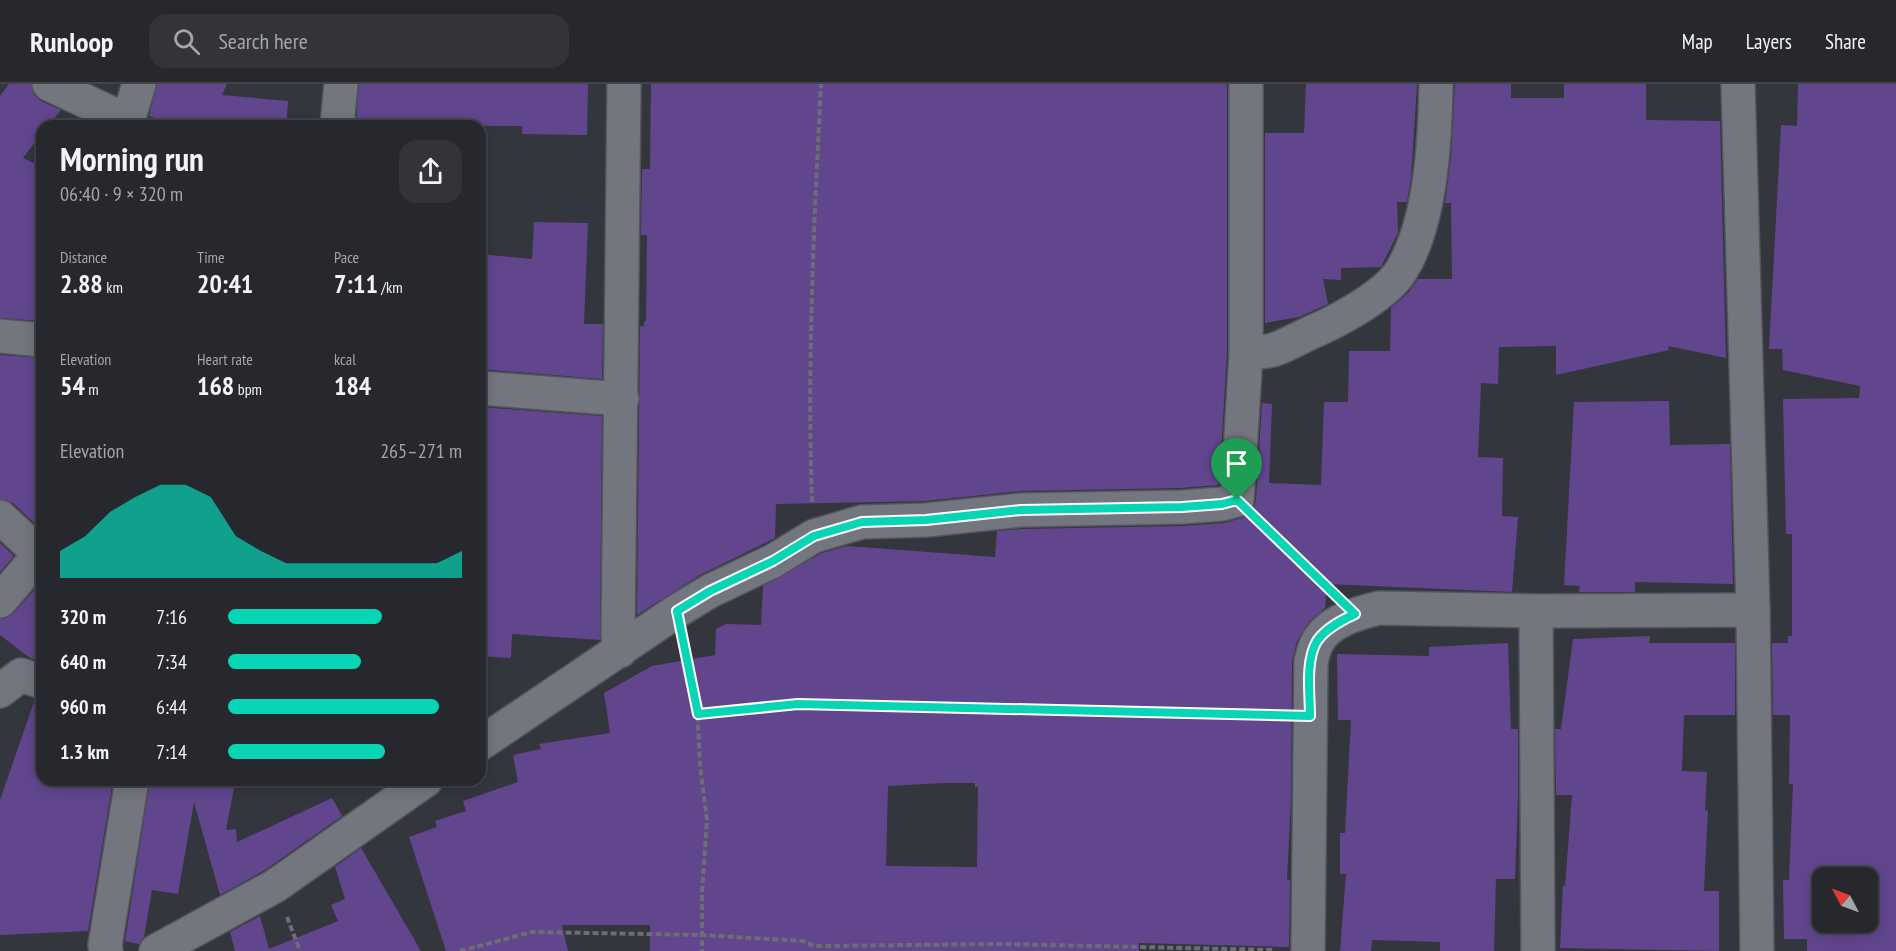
<!DOCTYPE html>
<html lang="en">
<head>
<meta charset="utf-8">
<style>
  body { margin:0; font-family:"PT Sans Narrow",sans-serif; background:#32343a; color:#f1f3f6; height:100vh; display:flex; flex-direction:column; font-size:22px; white-space:nowrap }
  * { box-sizing:border-box; margin:0 }
  p { font-size:20px; color:#a4a6aa }
  .icon { flex:none; width:33px; height:33px; fill:none; stroke:currentColor; stroke-width:2; stroke-linecap:round; stroke-linejoin:round }
  .map { position:relative; flex:1; overflow:hidden }
  .details { position:absolute; left:36px; top:36px; width:450px; height:666px; display:flex; flex-direction:column; background:#26282e; border-radius:18px; box-shadow:0 3px 15px #0003,0 0 0 2px #42444a }
  .details>* { flex:none }
  .needle { width:39px; rotate:311deg }
  .controls { position:absolute; left:1812px; top:783px; display:grid; gap:12px }
  .controls a { display:grid; place-items:center; width:66px; height:66px; border-radius:12px; background:#26282e; box-shadow:0 3px 15px #0003,0 0 0 2px #42444a; font-size:30px }
  .pin { position:absolute; display:grid; place-items:center; width:51px; height:51px; color:#fff; margin:-62px -26px; border-radius:50% 50% 50% 0; rotate:-45deg; box-shadow:0 0 6px #0007 }
  .pin .icon { rotate:45deg }
  .round { display:grid; place-items:center; flex:none; width:63px; height:63px; border-radius:18px; background:#32343a }
  .overview { display:flex; align-items:center; justify-content:space-between; height:102px; padding:0 24px }
  h1 { font-size:33px; font-weight:700; line-height:45px }
  .figures { display:grid; grid-template-columns:repeat(3,1fr); gap:9px; height:102px; padding:6px 24px }
  .figures div { display:grid; align-content:center }
  .figures b { font-size:26px; font-weight:700 }
  .figures small { font-size:16px; font-weight:400 }
  .figures p { font-size:16px }
  .chart { height:168px; padding:12px 24px }
  .chart p { display:flex; justify-content:space-between }
  .chart svg { width:100%; height:108px; margin-top:6px; fill:#08d5b5; opacity:.7 }
  ul { padding:0 24px; list-style:none; font-size:20px }
  li { display:grid; grid-template-columns:96px 72px 1fr; align-items:center; height:45px }
  li i { height:15px; border-radius:8px; background:#08d5b5 }
  header { display:flex; align-items:center; gap:36px; box-sizing:border-box; height:84px; padding:0 30px; background:#26282e; border-bottom:2px solid #42444a }
  header strong { font-size:28px }
  nav { display:flex; gap:33px; margin-inline-start:auto; font-size:21px }
  .search { width:420px; height:54px; background:#32343a; display:flex; align-items:center; gap:15px; box-sizing:border-box; padding:0 21px; border-radius:18px; color:#a4a6aa; font-size:22px }
  .map>svg:first-child { display:block }
  .building { fill:#61468e; fill-rule:evenodd }
  .lines { fill:none; stroke-linecap:round; stroke-linejoin:round }
  .minor-casing { stroke:#52555a; stroke-width:36 }
  .path { stroke:#6b6e74; stroke-width:4; stroke-dasharray:6 3; stroke-linecap:butt }
  .minor { stroke:#73767e; stroke-width:33 }
  .route-casing { stroke:#fff; stroke-width:12 }
  .route { stroke:#08d5b5; stroke-width:8 }
</style>
</head>
<body>
<header>
<strong>Runloop</strong>
<div class="search"><svg class="icon" aria-label="search" viewBox="0 0 24 24"><circle cx="10" cy="10" r="6"/><path d="M15 15l6 6"/></svg>Search here</div>
<nav><a>Map</a><a>Layers</a><a>Share</a></nav>
</header>
<div class="map">
<svg width="1896" height="867" viewBox="0 0 1896 867">
  <rect width="100%" height="100%" fill="#33363d"/>
  <g class="building">
    <polygon points="9,0 31,0 34,11 41,17 61,26 48,42 42,42 42,49 23,74 42,83 42,237 0,234 0,12"/>
    <polygon points="157,0 227,0 222,11 288,17 286,42 152,42 155,34 149,32"/>
    <polygon points="359,0 588,0 587,51 522,50 522,42 356,41"/>
    <polygon points="651,0 1227,0 1227,269 1219,401 1181,404 1021,407 925,417 776,420 775,454 700,491 637,531 640,242 644,242 644,237 646,237 647,151 641,151 642,85 650,85"/>
    <polygon points="1306,0 1417,0 1411,94 1407,118 1397,118 1398,149 1381,183 1341,184 1341,196 1323,195 1328,220 1299,233 1265,239 1265,49 1304,49"/>
    <path d="M 1455,0 L 1511,0 L 1511,14 L 1564,14 L 1564,0 L 1646,0 L 1646,36 L 1720,37 L 1726,274 L 1668,262 L 1669,266 L 1556,291 L 1556,262 L 1499,263 L 1498,300 L 1481,299 L 1478,373 L 1503,374 L 1502,432 L 1518,433 L 1512,508 L 1327,500 L 1325,524 L 1309,538 L 1297,557 L 1292,577 L 1291,716 L 1287,796 L 1290,796 L 1289,863 L 1139,859 L 1139,867 L 650,867 L 650,841 L 562,841 L 568,867 L 446,867 L 409,753 L 437,743 L 435,737 L 466,727 L 463,717 L 518,698 L 513,671 L 541,665 L 539,660 L 610,649 L 604,609 L 652,582 L 715,571 L 716,545 L 726,540 L 761,541 L 763,502 L 822,469 L 847,462 L 995,473 L 997,447 L 1022,445 L 1183,442 L 1224,439 L 1242,434 L 1252,427 L 1256,417 L 1262,319 L 1272,320 L 1269,399 L 1321,401 L 1324,318 L 1348,318 L 1349,267 L 1390,267 L 1391,224 L 1408,209 L 1418,195 L 1452,195 L 1451,119 L 1445,119 L 1451,73 ZM 944,699 L 975,699 L 975,703 L 978,703 L 977,783 L 886,782 L 888,702 Z"/>
    <path d="M 1798,0 L 1896,0 L 1896,867 L 1807,867 L 1807,855 L 1784,855 L 1783,796 L 1789,796 L 1793,700 L 1789,700 L 1790,631 L 1773,631 L 1772,559 L 1788,559 L 1788,552 L 1792,552 L 1792,450 L 1786,450 L 1783,315 L 1859,314 L 1860,302 L 1783,286 L 1782,265 L 1769,265 L 1781,41 L 1797,42 ZM 1822,794 L 1868,794 L 1868,838 L 1822,838 Z"/>
    <polygon points="534,138 588,139 584,240 603,240 602,295 480,285 480,170 532,175"/>
    <polygon points="0,271 42,274 42,446 13,419 0,415"/>
    <polygon points="1669,317 1670,361 1730,360 1733,500 1635,498 1635,508 1579,508 1580,502 1564,501 1574,318"/>
    <polygon points="480,323 602,332 600,556 512,550 511,574 480,572"/>
    <polygon points="0,459 14,472 0,488"/>
    <polygon points="42,497 42,578 30,574 0,551 0,535 7,534 14,529"/>
    <polygon points="1650,552 1649,559 1735,559 1735,631 1684,631 1682,687 1707,688 1705,726 1708,727 1704,807 1719,807 1719,867 1560,864 1563,802 1565,802 1572,711 1556,711 1555,645 1561,645 1573,555"/>
    <polygon points="1508,559 1511,645 1518,645 1518,711 1515,795 1496,795 1494,867 1440,867 1440,858 1372,856 1371,867 1340,867 1346,790 1340,790 1340,749 1345,749 1351,636 1338,636 1337,570 1429,572 1429,563"/>
    <polygon points="35,615 42,616 42,696 113,696 88,847 0,851 0,716"/>
    <polygon points="150,696 198,696 198,698 234,704 226,746 236,745 237,758 332,714 342,732 265,786 220,811 194,718 178,810 152,806 144,853 139,860 125,857"/>
    <polygon points="361,764 421,867 235,867 230,848 260,832 269,865 338,837 331,821 345,815 335,783"/>
  </g>
  <g class="lines">
    <defs>
      <g id="minor">
        <polyline points="49,0 117,32 130,30 139,0"/>
        <polyline points="1738,0 1753,526 1757,867"/>
        <polyline points="337,42 341,0"/>
        <polyline points="0,252 42,256"/>
        <path d="M 1246,270 C 1254,268 1264,268 1273,266 C 1288,261 1304,251 1319,245 C 1343,234 1387,210 1401,187 C 1431,139 1435,57 1436,0"/>
        <polyline points="480,304 622,315"/>
        <polyline points="0,433 40,470 0,517"/>
        <polyline points="1536,527 1538,867"/>
        <polyline points="620,567 618,552 624,0"/>
        <polyline points="0,607 21,591 42,598"/>
        <polyline points="480,660 677,527 710,507 773,477 814,452 862,438 926,436 1021,426 1182,423 1222,420 1237,416 1246,270 1246,0"/>
        <polyline points="106,867 105,861 132,696"/>
        <polyline points="156,867 275,802 426,696"/>
        <path d="M 1308,867 L 1311,577 C 1313,571 1314,564 1317,559 C 1328,537 1358,529 1379,524 L 1536,527 L 1753,526"/>
      </g>
    </defs>
    <use href="#minor" class="minor-casing"/>
    <g class="path">
      <path d="M 812,418 C 807,278 814,140 821,0"/>
      <polyline points="1261,439 1329,505"/>
      <polyline points="684,561 697,622 700,681 707,736 702,808 702,867"/>
      <polyline points="698,630 798,620 1278,631"/>
      <polyline points="287,833 300,867"/>
      <polyline points="460,867 532,848 702,851 803,857 814,862 1003,860 1274,866"/>
    </g>
    <use href="#minor" class="minor"/>
  </g>
  <g class="lines">
    <defs>
      <path id="route" d="M 1237,416 L 1355,530 C 1342,536 1326,544 1317,557 C 1305,577 1310,610 1310,632 L 798,620 L 698,630 L 677,527 L 710,507 L 773,477 L 814,452 L 862,438 L 926,436 L 1021,426 L 1182,423 L 1222,420 Z"/>
    </defs>
    <use href="#route" class="route-casing"/>
    <use href="#route" class="route"/>
  </g>
</svg>
<div class="controls">
<a><svg class="needle" viewBox="-14 -14 28 28"><path d="M0-13l5 13h-10z" fill="#e53935"/><path d="M0 13l5-13h-10z" fill="#a4a6aa"/></svg></a>
</div>
<div class="pin" style="left:1237px;top:416px;background:#1e9e55"><svg class="icon" aria-label="arrive" viewBox="0 0 24 24"><path d="M6 21V4h12l-3 4 3 4H6"/></svg></div>
<section class="details">
<div class="overview"><div><h1>Morning run</h1><p>06:40 · 9 × 320 m</p></div><a class="round"><svg class="icon" aria-label="share" viewBox="0 0 24 24"><path d="M12 15V3M7 8l5-5 5 5M5 13v7h14v-7"/></svg></a></div>
<div class="figures">
<div><p>Distance</p><b>2.88<small> km</small></b></div>
<div><p>Time</p><b>20:41</b></div>
<div><p>Pace</p><b>7:11<small> /km</small></b></div>
</div>
<div class="figures">
<div><p>Elevation</p><b>54<small> m</small></b></div>
<div><p>Heart rate</p><b>168<small> bpm</small></b></div>
<div><p>kcal</p><b>184</b></div>
</div>
<div class="chart"><p><span>Elevation</span>265–271 m</p>
<svg viewBox="0 0 160 44" preserveAspectRatio="none"><path d="M0 44V33L10 27L20 17L30 11L40 6L50 6L60 11L70 27L80 33L90 38L100 38L110 38L120 38L130 38L140 38L150 38L160 33V44z"/></svg>
</div>
<ul>
<li><b>320 m</b>7:16<i style="width:66%"></i></li>
<li><b>640 m</b>7:34<i style="width:57%"></i></li>
<li><b>960 m</b>6:44<i style="width:90%"></i></li>
<li><b>1.3 km</b>7:14<i style="width:67%"></i></li>
</ul>
</section>
</div>
</body>
</html>
